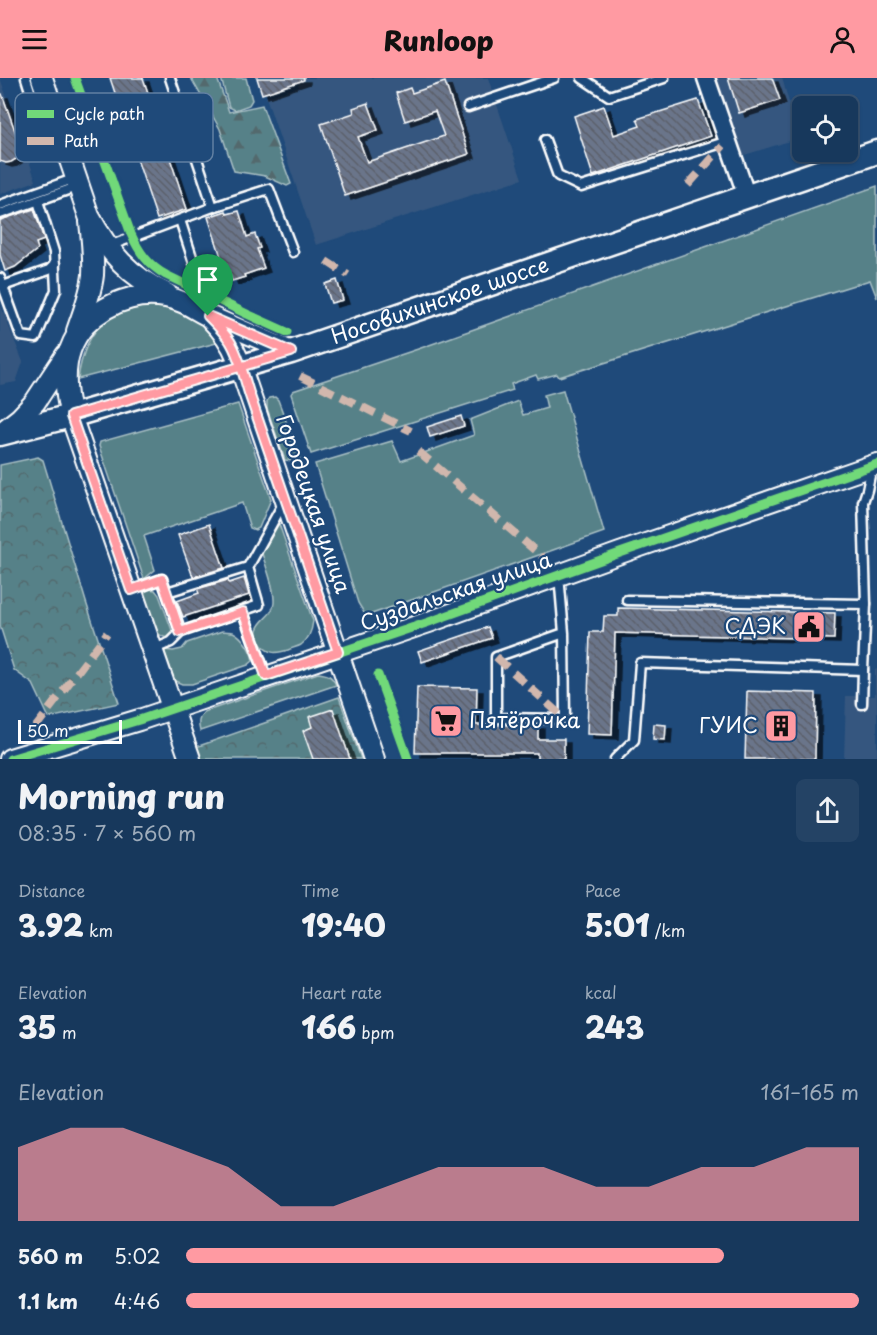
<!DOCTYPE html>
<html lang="en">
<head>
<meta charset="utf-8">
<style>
  body { margin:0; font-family:"Playpen Sans",sans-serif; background:#244365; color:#f1f3f6; height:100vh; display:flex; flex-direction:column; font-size:22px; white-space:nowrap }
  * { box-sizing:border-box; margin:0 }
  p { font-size:20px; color:#9eacbb }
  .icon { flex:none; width:33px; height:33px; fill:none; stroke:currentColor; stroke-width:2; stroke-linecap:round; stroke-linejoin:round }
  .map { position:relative; height:681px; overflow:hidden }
  .details { display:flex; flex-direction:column; background:#17385c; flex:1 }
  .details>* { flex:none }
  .tools { position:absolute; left:792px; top:18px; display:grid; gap:12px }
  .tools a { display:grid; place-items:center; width:66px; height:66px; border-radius:9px; background:#17385c; box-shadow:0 2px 4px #0004,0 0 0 2px #365272; font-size:30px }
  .scale { position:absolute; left:18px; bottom:15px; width:104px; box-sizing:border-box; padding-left:6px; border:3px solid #fff; border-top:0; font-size:16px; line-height:21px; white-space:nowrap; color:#fff; -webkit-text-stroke:4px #1f4a7a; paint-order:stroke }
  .pin { position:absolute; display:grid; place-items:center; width:51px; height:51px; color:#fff; margin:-62px -26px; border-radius:50% 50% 50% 0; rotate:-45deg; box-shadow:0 0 6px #0007 }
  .pin .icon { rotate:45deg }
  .round { display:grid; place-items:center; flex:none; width:63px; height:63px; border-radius:9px; background:#244365 }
  .head { display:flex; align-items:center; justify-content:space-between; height:102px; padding:0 18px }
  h1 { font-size:33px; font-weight:800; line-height:45px }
  .figures { display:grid; grid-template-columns:repeat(3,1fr); gap:9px; height:102px; padding:6px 18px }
  .figures div { display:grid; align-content:center }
  .figures b { font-size:30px; font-weight:800 }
  .figures small { font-size:16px; font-weight:400 }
  .figures p { font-size:16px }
  .chart { height:168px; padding:12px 18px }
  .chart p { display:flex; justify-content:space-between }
  .chart svg { width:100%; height:108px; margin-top:6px; fill:#ff9aa2; opacity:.7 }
  ul { padding:0 18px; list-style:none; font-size:20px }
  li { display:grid; grid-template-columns:96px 72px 1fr; align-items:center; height:45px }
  li i { height:15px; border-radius:8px; background:#ff9aa2 }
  header { display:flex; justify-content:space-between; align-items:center; height:78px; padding:0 18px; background:#ff9aa2; color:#111; font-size:27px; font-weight:800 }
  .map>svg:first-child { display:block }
  .built { fill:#36577f }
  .green { fill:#568188; stroke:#aac0c4; stroke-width:1.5 }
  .forest { fill:url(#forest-firs); stroke:#aac0c4; stroke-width:1.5 }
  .park { fill:url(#park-crowns); stroke:#aac0c4; stroke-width:1.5 }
  .building { fill:url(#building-back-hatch); stroke:#fff; stroke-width:1.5; filter:url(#shadow) }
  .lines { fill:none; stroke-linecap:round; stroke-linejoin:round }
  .service-casing { stroke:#fff; stroke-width:13 }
  .minor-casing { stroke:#fff; stroke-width:21 }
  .tertiary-casing { stroke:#fff; stroke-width:24 }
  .secondary-casing { stroke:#fff; stroke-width:27 }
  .service { stroke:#1f4a7a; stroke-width:8 }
  .minor { stroke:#1f4a7a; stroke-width:16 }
  .tertiary { stroke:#1f4a7a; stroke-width:20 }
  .secondary { stroke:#1f4a7a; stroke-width:22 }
  .quiet { stroke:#d1b7ad; stroke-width:8; stroke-dasharray:15 8; stroke-linecap:butt }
  .cycleway-casing { stroke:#1f4a7a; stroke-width:13 }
  .cycleway { stroke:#71d979; stroke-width:9 }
  .route-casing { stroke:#fff; stroke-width:12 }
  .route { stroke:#ff9aa2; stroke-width:8 }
  .labels { text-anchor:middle; stroke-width:4.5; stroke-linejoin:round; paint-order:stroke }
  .street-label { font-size:21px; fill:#fff; stroke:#1f4a7a }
  .poi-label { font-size:21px; fill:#fff; stroke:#1f4a7a; text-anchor:end }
  .key { fill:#1f4a7a; stroke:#6280a2; stroke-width:1.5 }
  .key-label { font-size:16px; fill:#fff }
</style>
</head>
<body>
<header><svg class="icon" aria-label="menu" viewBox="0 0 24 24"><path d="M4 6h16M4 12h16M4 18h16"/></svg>Runloop<svg class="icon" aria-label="person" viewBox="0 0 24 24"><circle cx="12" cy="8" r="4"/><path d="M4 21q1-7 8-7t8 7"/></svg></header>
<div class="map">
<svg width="877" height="681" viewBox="0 0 877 681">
  <defs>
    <pattern id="forest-firs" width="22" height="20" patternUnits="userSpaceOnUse" patternTransform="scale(1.5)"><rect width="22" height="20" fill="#568188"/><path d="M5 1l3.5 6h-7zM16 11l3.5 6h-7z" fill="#52696d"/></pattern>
    <pattern id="park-crowns" width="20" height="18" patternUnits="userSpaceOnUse" patternTransform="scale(1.5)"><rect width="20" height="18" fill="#568188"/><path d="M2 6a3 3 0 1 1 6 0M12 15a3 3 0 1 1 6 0" fill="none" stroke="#52696d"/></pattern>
    <pattern id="building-back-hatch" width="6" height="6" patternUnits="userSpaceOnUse" patternTransform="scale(1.5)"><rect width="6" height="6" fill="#6b758a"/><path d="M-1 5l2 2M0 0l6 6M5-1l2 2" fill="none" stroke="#5c606b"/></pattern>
    <filter id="shadow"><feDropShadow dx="6" dy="4" stdDeviation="0" flood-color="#0009"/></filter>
  </defs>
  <rect width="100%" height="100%" fill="#1f4a7a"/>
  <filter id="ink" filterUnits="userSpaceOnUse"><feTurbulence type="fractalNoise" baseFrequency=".0167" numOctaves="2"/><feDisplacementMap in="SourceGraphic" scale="12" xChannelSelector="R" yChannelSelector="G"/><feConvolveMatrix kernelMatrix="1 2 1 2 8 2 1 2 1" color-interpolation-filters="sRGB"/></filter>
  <g filter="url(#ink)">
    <g class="built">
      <polygon points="0,0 36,103 0,116"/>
      <polygon points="297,0 488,0 522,101 316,167 266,19 299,9"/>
      <polygon points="715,0 782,0 799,60 741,78"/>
      <polygon points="0,226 23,284 16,304 0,307"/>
      <polygon points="877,591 877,681 844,681 846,618 875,618 875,592"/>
    </g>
    <g class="green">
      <polygon points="221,0 246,0 252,22 249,27 235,32 229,29"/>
      <polygon points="877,108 877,220 870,202 559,299 557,296 538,301 536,297 511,306 513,312 311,376 291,316 293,313 418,271"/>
      <path d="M 151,227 C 168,230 186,233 200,243 C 208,249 214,258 220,264 L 78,301 C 84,256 104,231 151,227 Z"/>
      <polygon points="563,312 604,454 366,538 358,525 315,386 392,363 401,383 474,357 470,342 518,323 523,337 547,330 544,317"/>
      <polygon points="275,319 278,322 300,380 293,383 285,382 267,330 267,323 269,320"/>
      <polygon points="238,326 271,421 259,450 255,452 250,450 242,425 144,458 155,492 144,501 99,368 100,364"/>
      <path d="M 276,446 L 279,446 L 313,543 C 312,552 308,562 301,567 C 297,569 292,570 288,572 C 275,576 268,576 260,565 C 257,560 256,557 257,552 C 260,541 273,538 274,525 C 275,509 265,487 261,472 Z"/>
      <path d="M 149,511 L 155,512 L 159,517 L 173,555 L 170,560 C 151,560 149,535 144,520 L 144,515 Z"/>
      <path d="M 222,553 C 224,553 231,554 233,554 C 242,558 252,573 253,583 L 248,587 L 192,606 L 182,606 L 175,603 L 164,572 L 173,573 L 182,571 L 187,565 Z"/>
      <path d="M 318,595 C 328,596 332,598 336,607 L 200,653 C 198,645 198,641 204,634 Z"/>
    </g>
    <polygon class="forest" points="191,0 217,0 229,34 262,27 291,106 287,108 265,98 234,93 220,51"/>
    <g class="park">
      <polygon points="38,379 43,382 86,524 119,625 49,640 33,606 14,592 0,548 0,387"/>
      <polygon points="339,619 361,681 200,681 196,669"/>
    </g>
    <g class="building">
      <polygon points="110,0 143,0 187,131 157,141"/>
      <polygon points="257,0 304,0 304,2 262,16"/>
      <polygon points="728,0 772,0 780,22 739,35"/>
      <polygon points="445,4 469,76 345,118 321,46 354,35 353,30 368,25 378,52 358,59 367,84 444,58 435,33 405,43 396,15 410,10 412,15"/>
      <polygon points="0,16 2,16 20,67 19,77 16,81 11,84 6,85 0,83"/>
      <polygon points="698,22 711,58 593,98 574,38 604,28 614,57 640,48 637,41"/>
      <polygon points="34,131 44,162 36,165 38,171 15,189 5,193 0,177 0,142"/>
      <polygon points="226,133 227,136 239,133 247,159 255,156 260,170 257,171 264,190 244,197 245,199 232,203 226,185 223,185 208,139"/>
      <polygon points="337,202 343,222 331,225 325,206"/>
      <polygon points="461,338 464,348 430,359 427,349"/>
      <polygon points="209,446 224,490 193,499 178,457"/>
      <polygon points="244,500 249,517 183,539 177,523 199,515 197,511 228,502 229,505"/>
      <polygon points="618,530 835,535 834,561 615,555 612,657 587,656 590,554 603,554 604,538 618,538"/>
      <polygon points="488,549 492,560 422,584 418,573"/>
      <polygon points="417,609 477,610 476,647 538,647 538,661 564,661 564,681 537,681 537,675 415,675"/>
      <polygon points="747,613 816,615 815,681 745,681"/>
      <polygon points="333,631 350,681 313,681 303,653 312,649 309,639"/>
      <polygon points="654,646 666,647 665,662 653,661"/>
    </g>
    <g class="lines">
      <defs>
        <g id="service">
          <polyline points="26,0 49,73 65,73"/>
          <polyline points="170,0 213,129"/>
          <polyline points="582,0 609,18 664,0"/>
          <polyline points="468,29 554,0"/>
          <polyline points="545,62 558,98 581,109 728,63"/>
          <polyline points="0,127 76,100"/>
          <polyline points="0,136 79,108"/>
          <polyline points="180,142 194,185"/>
          <polyline points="109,168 213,129 269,111 293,174"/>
          <polyline points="0,200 21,258 36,260 56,212 54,174 38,123"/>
          <polyline points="3,208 49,192 55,186"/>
          <polyline points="559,497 564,555 565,641 496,640 496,579 564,555"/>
          <polyline points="131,512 162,501 181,554"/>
          <polyline points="167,514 248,489 284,424"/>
          <polyline points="627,522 866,526"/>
          <polyline points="243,534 266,598"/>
          <polyline points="152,572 171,564 181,554 259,527 248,489"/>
          <polyline points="862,626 863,592"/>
          <polyline points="615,681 634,662 640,585 863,592 866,526 863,424 867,412 872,388"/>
        </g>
        <polyline id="minor" points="706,0 747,119"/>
        <g id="tertiary">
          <path d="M 42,0 L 89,138 C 109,175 129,198 167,216"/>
          <path d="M 211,241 C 223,253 231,264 237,279 L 374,681"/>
          <path d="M 77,253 C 83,235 91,216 93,197 C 94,179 92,162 90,144"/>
          <polyline points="1,355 20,340 35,324 66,277"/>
          <polyline points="10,681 139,642 429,544 620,475 877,386"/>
          <path d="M 190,681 L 71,338 C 63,307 62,272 85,247 C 110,221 147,210 182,224 C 192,228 201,235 211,239 C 237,251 264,262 291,274"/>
        </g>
        <g id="secondary">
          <path id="s1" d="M 0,356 L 71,338 L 291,274 L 877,74"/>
        </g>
      </defs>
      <use href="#service" class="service-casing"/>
      <use href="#minor" class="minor-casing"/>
      <use href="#tertiary" class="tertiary-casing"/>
      <use href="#secondary" class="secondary-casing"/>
      <use href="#service" class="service"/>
      <use href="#minor" class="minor"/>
      <use href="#tertiary" class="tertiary"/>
      <use href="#secondary" class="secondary"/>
      <g class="quiet">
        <polyline points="688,107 723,68"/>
        <polyline points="326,183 348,197"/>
        <polyline points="300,298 411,353"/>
        <polyline points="418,373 545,481"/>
        <polyline points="496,579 565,641"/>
        <polyline points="35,650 107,555"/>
      </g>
      <defs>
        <g id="cycleway">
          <path d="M 75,0 L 131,156 C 139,174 148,187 166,197 L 247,236 L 287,254"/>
          <polyline points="378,597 408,681"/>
          <polyline points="10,681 139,642 429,544 620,475 877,386"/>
        </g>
      </defs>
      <use href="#cycleway" class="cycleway-casing"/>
      <use href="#cycleway" class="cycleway"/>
    </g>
  </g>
  <g class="lines" filter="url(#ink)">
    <defs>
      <path id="route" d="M 208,238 C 216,246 224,254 230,263 C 240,279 244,300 250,318 L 338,574 L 266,598 L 243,534 L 180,554 L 162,501 L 131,512 L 71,338 L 291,274 L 208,238"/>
    </defs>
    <use href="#route" class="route-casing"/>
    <use href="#route" class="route"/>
  </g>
  <defs>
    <symbol id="civic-square" viewBox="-11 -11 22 22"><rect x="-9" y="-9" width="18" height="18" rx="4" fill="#ff9aa2" stroke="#1f4a7a"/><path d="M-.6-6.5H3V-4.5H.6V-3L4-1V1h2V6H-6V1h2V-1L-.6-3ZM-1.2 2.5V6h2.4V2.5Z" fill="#111"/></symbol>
    <symbol id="supermarket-square" viewBox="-11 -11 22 22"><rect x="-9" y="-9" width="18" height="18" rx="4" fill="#ff9aa2" stroke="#1f4a7a"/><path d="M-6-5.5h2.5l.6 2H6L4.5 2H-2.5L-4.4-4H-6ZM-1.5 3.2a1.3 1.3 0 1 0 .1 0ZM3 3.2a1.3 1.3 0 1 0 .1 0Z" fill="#111"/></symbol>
    <symbol id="building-square" viewBox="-11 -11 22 22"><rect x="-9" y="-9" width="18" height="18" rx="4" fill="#ff9aa2" stroke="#1f4a7a"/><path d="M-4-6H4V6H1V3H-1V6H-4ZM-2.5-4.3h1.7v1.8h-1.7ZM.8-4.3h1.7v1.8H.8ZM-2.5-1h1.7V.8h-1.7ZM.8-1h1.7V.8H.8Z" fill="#111"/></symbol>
  </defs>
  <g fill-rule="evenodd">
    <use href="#civic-square" x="790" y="530" width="38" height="38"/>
    <use href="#supermarket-square" x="427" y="624" width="38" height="38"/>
    <use href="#building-square" x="762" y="629" width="38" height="38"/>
  </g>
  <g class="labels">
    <g class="street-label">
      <text dy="7" stroke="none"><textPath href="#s1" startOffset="460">Носовихинское шоссе</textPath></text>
      <text transform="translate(313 426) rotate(71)" y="7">Городецкая улица</text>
      <text transform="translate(456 514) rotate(-19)" y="7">Суздальская улица</text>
    </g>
    <g class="poi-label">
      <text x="786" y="556">СДЭК</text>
      <text x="469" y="650" text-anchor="start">Пятёрочка</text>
      <text x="758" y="655">ГУИС</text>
    </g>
  </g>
  <rect x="15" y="15" width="198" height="69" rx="9" class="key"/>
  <rect x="27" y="32" width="27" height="8" fill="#71d979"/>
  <rect x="27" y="59" width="27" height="8" fill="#d1b7ad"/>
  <g class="key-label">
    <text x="64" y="42">Cycle path</text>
    <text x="64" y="69">Path</text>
  </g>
</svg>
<div class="tools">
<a><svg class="icon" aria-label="locate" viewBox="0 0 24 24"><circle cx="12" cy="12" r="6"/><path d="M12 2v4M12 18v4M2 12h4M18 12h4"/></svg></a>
</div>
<div class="scale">50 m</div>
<div class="pin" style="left:208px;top:238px;background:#1e9e55"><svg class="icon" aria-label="arrive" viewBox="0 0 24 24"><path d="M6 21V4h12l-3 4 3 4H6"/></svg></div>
</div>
<section class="details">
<div class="head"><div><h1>Morning run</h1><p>08:35 · 7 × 560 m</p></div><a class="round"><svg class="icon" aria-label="share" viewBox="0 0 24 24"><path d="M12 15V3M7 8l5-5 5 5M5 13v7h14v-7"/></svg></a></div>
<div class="figures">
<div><p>Distance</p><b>3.92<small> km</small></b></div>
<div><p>Time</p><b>19:40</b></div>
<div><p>Pace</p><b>5:01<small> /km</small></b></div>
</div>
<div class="figures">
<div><p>Elevation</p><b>35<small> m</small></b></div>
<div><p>Heart rate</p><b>166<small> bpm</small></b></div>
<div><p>kcal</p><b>243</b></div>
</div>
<div class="chart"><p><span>Elevation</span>161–165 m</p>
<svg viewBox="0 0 160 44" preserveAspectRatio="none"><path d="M0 44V14L10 6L20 6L30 14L40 22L50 38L60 38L70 30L80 22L90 22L100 22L110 30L120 30L130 22L140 22L150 14L160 14V44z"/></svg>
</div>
<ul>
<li><b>560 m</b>5:02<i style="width:80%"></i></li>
<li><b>1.1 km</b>4:46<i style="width:100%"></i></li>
</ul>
</section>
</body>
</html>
